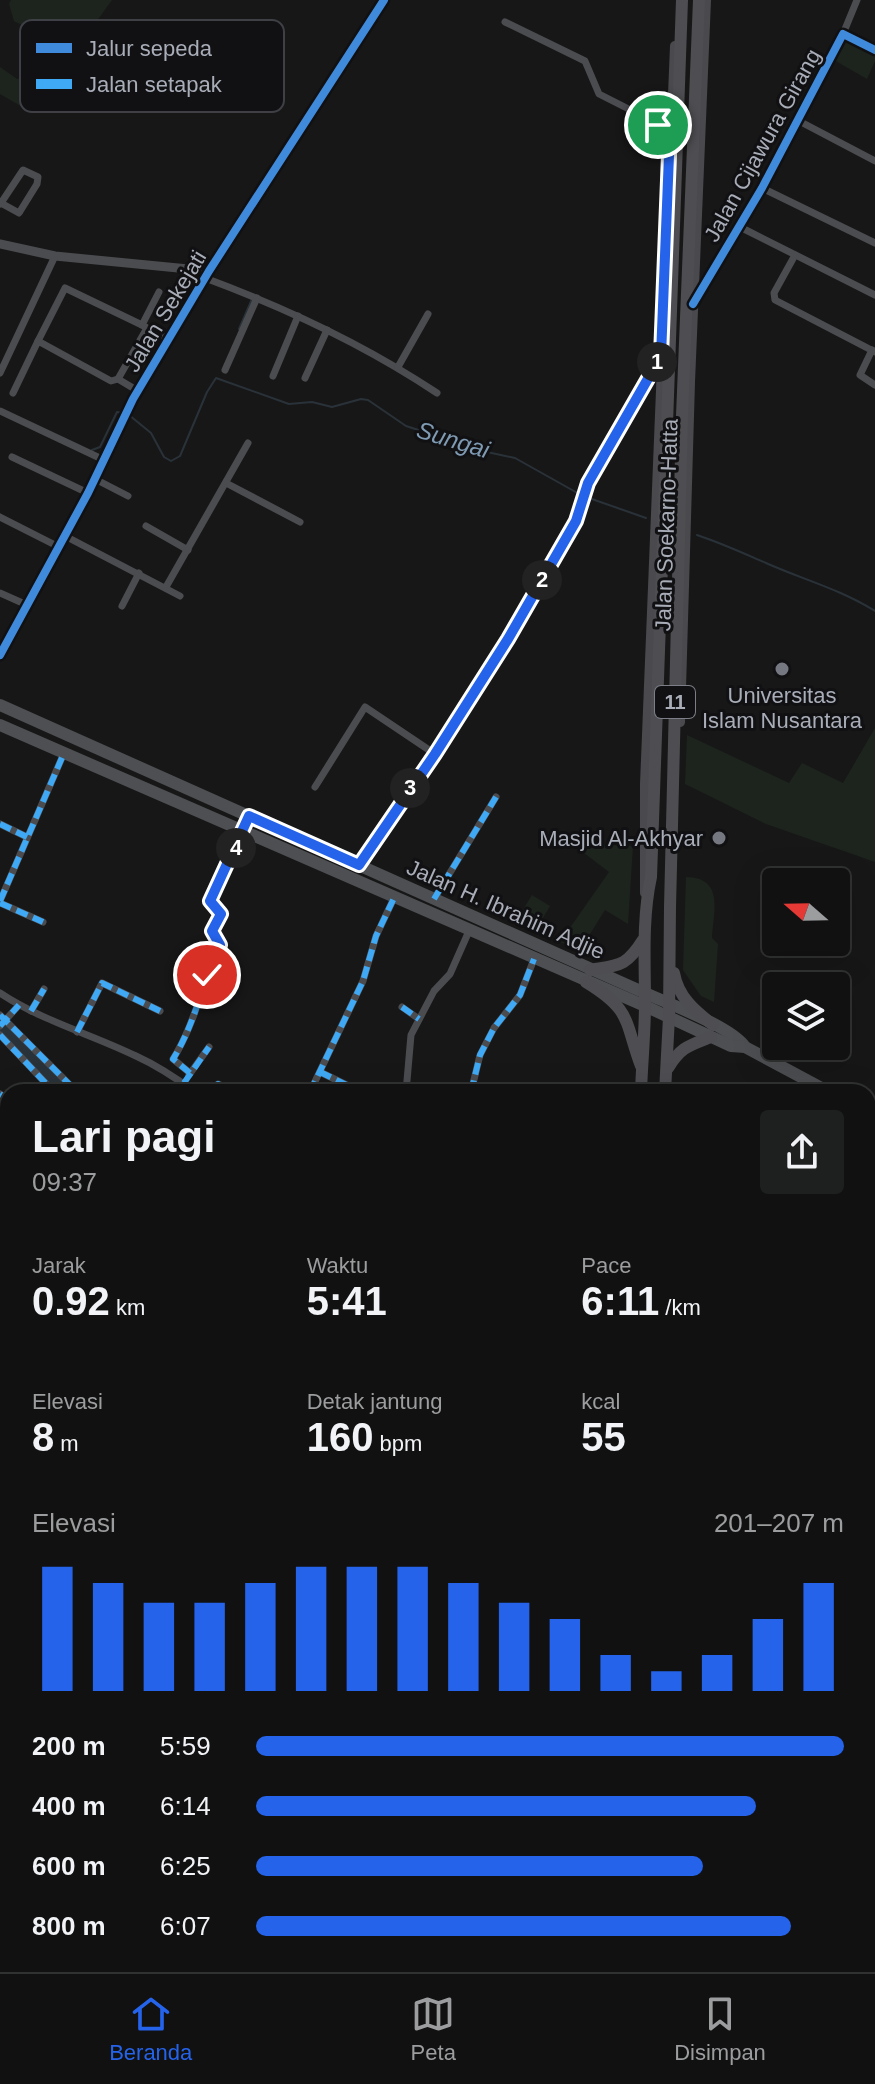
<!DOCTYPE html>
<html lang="id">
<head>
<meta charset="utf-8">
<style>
  body { margin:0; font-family:Helvetica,sans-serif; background:#1e1f1f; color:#f1f3f6; height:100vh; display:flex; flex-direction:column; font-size:30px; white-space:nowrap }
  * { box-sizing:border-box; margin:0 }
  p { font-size:26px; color:#9c9d9f }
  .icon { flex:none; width:44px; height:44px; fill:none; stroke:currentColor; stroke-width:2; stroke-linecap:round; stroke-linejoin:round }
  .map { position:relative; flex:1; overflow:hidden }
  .panel { position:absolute; left:0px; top:1084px; width:876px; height:888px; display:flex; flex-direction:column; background:#111; border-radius:24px 24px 0 0; box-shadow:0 8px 32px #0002,0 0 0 2px #303131 }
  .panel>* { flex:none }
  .needle { width:52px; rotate:290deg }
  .fabs { position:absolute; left:762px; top:868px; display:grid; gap:16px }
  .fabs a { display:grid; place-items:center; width:88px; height:88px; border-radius:8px; background:#111; box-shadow:0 8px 32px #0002,0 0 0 2px #303131; font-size:40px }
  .pin { position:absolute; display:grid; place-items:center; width:68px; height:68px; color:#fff; margin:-34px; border:4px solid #fff; border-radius:50%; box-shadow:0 2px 8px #0007 }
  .km { position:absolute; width:40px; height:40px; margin:-20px; border-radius:50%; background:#222; color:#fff; font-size:22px; line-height:40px; text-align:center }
  .round { display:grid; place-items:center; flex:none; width:84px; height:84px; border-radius:8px; background:#1e1f1f }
  .headline { display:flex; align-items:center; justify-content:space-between; height:136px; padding:0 32px }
  h1 { font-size:44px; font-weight:700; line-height:60px }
  .stats { display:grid; grid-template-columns:repeat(3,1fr); gap:12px; height:136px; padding:8px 32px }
  .stats div { display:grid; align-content:center }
  .stats b { font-size:40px; font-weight:700 }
  .stats small { font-size:22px; font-weight:400 }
  .stats p { font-size:22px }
  .chart { height:224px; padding:16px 32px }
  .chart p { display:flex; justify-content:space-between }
  .chart svg { width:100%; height:144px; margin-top:8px; stroke:#2563eb; stroke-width:6 }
  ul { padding:0 32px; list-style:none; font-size:26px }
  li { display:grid; grid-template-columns:128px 96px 1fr; align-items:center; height:60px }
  li i { height:20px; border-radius:10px; background:#2563eb }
  .tab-bar { display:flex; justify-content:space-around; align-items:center; height:112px; border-top:2px solid #303131; background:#111; font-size:22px; color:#9c9d9f }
  .tab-bar a { display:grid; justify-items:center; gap:4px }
  .tab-bar .current { color:#2563eb }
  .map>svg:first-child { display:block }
  .green { fill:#1d241e }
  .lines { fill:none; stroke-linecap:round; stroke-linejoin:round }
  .stream { stroke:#2a3239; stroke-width:2 }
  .river { stroke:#2a3239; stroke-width:14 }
  .minor { stroke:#4b4c50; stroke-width:7 }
  .tertiary { stroke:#4b4c50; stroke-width:9 }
  .secondary { stroke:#4a4a4e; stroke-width:10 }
  .primary { stroke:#4d4f52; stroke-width:12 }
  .trunk { stroke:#4e4e52; stroke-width:12 }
  .quiet { stroke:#3fa9f5; stroke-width:6; stroke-dasharray:12 6; stroke-linecap:butt }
  .cycleway-casing { stroke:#111113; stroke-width:13 }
  .cycleway { stroke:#408adc; stroke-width:8 }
  .route-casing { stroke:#fff; stroke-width:16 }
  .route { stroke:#2563eb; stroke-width:10 }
  .poi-dot { fill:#757880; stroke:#111113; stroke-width:3 }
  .labels { text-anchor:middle; stroke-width:6; stroke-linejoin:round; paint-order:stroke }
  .shield { fill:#111113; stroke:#7b7e86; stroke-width:2 }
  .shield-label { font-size:20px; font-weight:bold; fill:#a8adb8 }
  .street-label { font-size:22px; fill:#a8adb8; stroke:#111113 }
  .poi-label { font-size:22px; fill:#a8adb8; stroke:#111113 }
  .water-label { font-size:24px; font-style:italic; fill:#7f9bb3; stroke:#111113 }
  .key { fill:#111113; stroke:#3e4045; stroke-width:2 }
  .key-label { font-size:22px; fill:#a8adb8 }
</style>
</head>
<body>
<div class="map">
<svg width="875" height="1972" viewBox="0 0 875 1972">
  <rect width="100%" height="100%" fill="#171717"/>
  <g class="green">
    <polygon points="11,0 112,0 31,112 0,94 0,67 17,79 24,78 25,66 42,53 41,28 26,27 14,21 9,4"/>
    <polygon points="844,38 875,55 875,61 867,79 834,60"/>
    <polygon points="875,728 875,862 766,824 685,784 687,735 789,783 802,763 843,783"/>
    <polygon points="571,843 633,846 628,924 605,910 580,950 560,942 609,872"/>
    <path d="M 686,877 C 724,878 714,910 712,938 L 718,944 L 714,1002 L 701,996 L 683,970 Z"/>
    <polygon points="532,895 550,906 537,928 519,916"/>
    <polygon points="868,1931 870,1931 870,1941 875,1942 875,1972 829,1972 835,1964 868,1964"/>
  </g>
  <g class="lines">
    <g class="stream">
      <polyline points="239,329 252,299"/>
      <polyline points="129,415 151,433 164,457 171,461 180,456 207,392 216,378 289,404 312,402 332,407 361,399 368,400 406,426 487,452 515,458 581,495"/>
      <polyline points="92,450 100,447 117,412 123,413"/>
      <polyline points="589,498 646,518"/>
      <path d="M 697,535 C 721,543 743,553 766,563 C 804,580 840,589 875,611"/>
    </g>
    <g class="river">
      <polyline points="0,1026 65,1092"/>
      <polyline points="868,1356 875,1360"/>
    </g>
    <g class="minor">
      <polyline points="505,22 585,61 599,94 670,130"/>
      <polyline points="843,34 857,0"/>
      <polyline points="799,121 875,161"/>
      <polyline points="762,188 875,243"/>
      <polyline points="0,204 1,203 23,170 38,177 37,184 19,213 1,203"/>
      <polyline points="740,227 875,295"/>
      <polyline points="795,255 774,293 775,300 875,352"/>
      <path d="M 205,278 C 286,308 365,345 437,393"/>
      <polyline points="693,304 762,188 843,34 875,50"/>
      <polyline points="147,328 170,340"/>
      <polyline points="38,341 65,288 142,325"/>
      <polyline points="872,350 860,375 875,385"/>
      <polyline points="398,367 428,314"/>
      <polyline points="225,370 257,298"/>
      <polyline points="0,373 55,256"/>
      <polyline points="273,376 298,316"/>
      <polyline points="305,378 327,330"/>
      <polyline points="118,379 138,391"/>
      <polyline points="13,393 38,341 111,381 118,379 147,328 142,325 159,292"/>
      <polyline points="0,411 104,460"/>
      <polyline points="12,457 88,493"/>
      <polyline points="95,479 128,496"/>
      <polyline points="226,483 300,522"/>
      <polyline points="0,517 59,547"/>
      <polyline points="146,526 188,550"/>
      <polyline points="65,536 180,596"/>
      <polyline points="166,587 248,443"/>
      <polyline points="0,593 27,605"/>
      <polyline points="122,606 139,573"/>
      <polyline points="315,787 365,707 435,754"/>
      <polyline points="0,824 27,837"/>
      <polyline points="359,865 435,754 508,639 576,521 588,483 661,356"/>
      <polyline points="434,899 496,797"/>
      <polyline points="0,901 64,753"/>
      <polyline points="0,903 43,922"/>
      <path d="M 0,993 C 42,1021 91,1034 136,1056 C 158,1066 176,1078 195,1092"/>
      <polyline points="402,1007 419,1019"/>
      <polyline points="31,1011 44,989"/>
      <polyline points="0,1015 77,1092"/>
      <polyline points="0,1026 19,1005"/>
      <polyline points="77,1032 102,983 160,1011"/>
      <polyline points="0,1035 54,1092"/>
      <polyline points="320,1072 361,1092"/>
      <path d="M 190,1073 L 173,1059 C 195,1024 202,984 219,947 L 212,931 L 221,914 L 210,901 L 243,832"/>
      <polyline points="189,1075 209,1047"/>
      <polyline points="210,1092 218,1084 234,1092"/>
      <polyline points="310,1092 363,981 376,936 394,898"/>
      <polyline points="406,1092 411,1035 434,991 450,974 469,931"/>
      <polyline points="471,1092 480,1055 494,1028 520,995 534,959"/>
      <polyline points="621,1092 622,1092"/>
      <polyline points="0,1094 8,1100"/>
      <polyline points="0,1118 8,1110"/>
      <polyline points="0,1397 8,1402"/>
      <polyline points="868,1437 875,1426"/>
      <polyline points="868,1515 875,1504"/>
      <polyline points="0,1518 8,1510"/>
      <polyline points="868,1521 875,1524"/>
      <polyline points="0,1582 8,1588"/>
      <polyline points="868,1588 875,1576"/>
      <polyline points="868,1677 875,1663"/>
      <polyline points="0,1735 8,1738"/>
      <polyline points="868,1767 875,1753"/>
      <polyline points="0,1789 8,1762"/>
      <polyline points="868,1800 875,1799"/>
      <polyline points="868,1835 875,1835"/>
      <polyline points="0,1895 8,1898"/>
      <polyline points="159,1964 164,1972"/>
      <polyline points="223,1964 225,1972"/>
      <polyline points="348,1964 350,1972"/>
      <polyline points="413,1964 422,1970"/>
      <polyline points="9,1972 14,1964"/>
      <polyline points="86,1972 90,1964"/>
    </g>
    <g class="tertiary">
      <polyline points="0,244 55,256 209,271"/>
      <polyline points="0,655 88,493 133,399 209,271 384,0"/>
      <polyline points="0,1828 8,1831"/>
      <polyline points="290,1964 292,1972"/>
    </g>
    <g class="secondary">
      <polyline points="680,722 690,382 706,0"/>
      <polyline points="645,893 645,784 675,46"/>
    </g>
    <g class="primary">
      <path d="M 0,705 L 645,993 C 669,1004 732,1027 745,1047"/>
      <polyline points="0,725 645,1006 731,1046 745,1047 829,1092"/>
      <polyline points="868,1114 875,1118"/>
    </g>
    <g class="trunk">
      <path d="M 590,970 C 619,965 626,967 643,940"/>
      <path d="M 674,973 C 678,997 695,1011 713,1025"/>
      <path d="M 586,982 C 632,1010 624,1020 641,1066"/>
      <path d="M 668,1068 C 681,1047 688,1046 711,1037"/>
      <path d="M 641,1092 C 642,1062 645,1033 645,1003 C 645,961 642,919 651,877 L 682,0"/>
      <polyline points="665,1092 669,1017 670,907 682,416 699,0"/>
      <polyline points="593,1972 593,1964"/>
      <polyline points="611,1972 611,1964"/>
    </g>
    <g class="quiet">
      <polyline points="0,824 27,837"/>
      <polyline points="434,899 496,797"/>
      <polyline points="0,901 64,753"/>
      <polyline points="0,903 43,922"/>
      <polyline points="402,1007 419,1019"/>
      <polyline points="31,1011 44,989"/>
      <polyline points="0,1015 77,1092"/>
      <polyline points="0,1026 19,1005"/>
      <polyline points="77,1032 102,983 160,1011"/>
      <polyline points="0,1035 54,1092"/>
      <polyline points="320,1072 361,1092"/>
      <path d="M 190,1073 L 173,1059 C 195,1024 202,984 219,947 L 212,931 L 221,914 L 210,901 L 243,832"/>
      <polyline points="184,1083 209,1047"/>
      <polyline points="210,1092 218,1084 234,1092"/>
      <polyline points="310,1092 363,981 376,936 394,898"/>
      <polyline points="471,1092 480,1055 494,1028 520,995 534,959"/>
      <polyline points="621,1092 622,1092"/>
      <polyline points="0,1094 8,1100"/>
      <polyline points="0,1118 8,1110"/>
      <polyline points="159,1964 164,1972"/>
      <polyline points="223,1964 225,1972"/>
      <polyline points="9,1972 14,1964"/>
    </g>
    <defs>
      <g id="cycleway">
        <polyline points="693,304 762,188 843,34 875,50"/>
        <polyline points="0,655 88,493 133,399 209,271 384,0"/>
        <polyline points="359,865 435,754 508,639 576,521 588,483 661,356"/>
      </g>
    </defs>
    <use href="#cycleway" class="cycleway-casing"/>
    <use href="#cycleway" class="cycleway"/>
  </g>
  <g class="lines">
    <defs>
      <polyline id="route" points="207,975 220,945 212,931 221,914 210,901 249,816 359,865 435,754 508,639 576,521 588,483 661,356 670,130 658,125"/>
    </defs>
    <use href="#route" class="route-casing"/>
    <use href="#route" class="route"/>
  </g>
  <g class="poi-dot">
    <circle cx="782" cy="669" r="8"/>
    <circle cx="719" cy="838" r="8"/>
  </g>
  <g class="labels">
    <rect class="shield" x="655" y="686" width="40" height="32" rx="6"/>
    <g class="shield-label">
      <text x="675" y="709">11</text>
    </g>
    <g class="street-label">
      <text transform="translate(762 145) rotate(-61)" y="8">Jalan Cijawura Girang</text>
      <text transform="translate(165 311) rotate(-59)" y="8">Jalan Sekejati</text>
      <text transform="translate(666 525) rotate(-88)" y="8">Jalan Soekarno-Hatta</text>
      <text transform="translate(506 909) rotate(24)" y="8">Jalan H. Ibrahim Adjie</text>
    </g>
    <g class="poi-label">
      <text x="782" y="703">Universitas<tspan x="782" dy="25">Islam Nusantara</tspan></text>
      <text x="703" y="846" text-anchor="end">Masjid Al-Akhyar</text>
    </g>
    <g class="water-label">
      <text transform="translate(453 440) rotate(17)" y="8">Sungai</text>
    </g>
  </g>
  <rect x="20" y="20" width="264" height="92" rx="12" class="key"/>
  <rect x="36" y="43" width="36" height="10" fill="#408adc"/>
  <rect x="36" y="79" width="36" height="10" fill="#3fa9f5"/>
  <g class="key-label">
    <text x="86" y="56">Jalur sepeda</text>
    <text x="86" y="92">Jalan setapak</text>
  </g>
</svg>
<div class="fabs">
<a><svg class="needle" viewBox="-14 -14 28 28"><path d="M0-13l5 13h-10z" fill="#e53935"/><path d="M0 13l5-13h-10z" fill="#9c9d9f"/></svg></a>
<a><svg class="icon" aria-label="layers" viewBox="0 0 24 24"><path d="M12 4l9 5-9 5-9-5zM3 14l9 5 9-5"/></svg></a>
</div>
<div class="pin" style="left:658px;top:125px;background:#1e9e55"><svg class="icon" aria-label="arrive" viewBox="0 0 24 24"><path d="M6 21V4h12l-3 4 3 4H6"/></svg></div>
<div class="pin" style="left:207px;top:975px;background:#d93025"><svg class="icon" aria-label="check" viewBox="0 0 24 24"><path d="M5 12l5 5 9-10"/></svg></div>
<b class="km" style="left:657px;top:362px">1</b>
<b class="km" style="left:542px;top:580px">2</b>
<b class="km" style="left:410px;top:788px">3</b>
<b class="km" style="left:236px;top:848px">4</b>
<section class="panel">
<div class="headline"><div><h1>Lari pagi</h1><p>09:37</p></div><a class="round"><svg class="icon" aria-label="share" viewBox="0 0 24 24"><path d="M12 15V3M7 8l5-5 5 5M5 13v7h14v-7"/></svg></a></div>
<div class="stats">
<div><p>Jarak</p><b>0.92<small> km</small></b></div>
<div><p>Waktu</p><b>5:41</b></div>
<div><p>Pace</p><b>6:11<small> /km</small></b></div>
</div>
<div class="stats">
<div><p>Elevasi</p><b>8<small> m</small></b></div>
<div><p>Detak jantung</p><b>160<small> bpm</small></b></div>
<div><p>kcal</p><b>55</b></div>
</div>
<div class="chart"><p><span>Elevasi</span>201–207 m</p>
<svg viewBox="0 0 160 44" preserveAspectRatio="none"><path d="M5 44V6M15 44V11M25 44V17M35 44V17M45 44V11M55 44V6M65 44V6M75 44V6M85 44V11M95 44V17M105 44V22M115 44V33M125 44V38M135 44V33M145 44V22M155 44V11"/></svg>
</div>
<ul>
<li><b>200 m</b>5:59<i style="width:100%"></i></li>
<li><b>400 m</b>6:14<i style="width:85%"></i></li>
<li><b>600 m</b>6:25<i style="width:76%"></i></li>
<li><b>800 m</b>6:07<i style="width:91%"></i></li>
</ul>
</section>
</div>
<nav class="tab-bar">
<a class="current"><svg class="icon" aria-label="home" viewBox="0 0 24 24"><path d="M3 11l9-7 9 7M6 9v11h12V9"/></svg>Beranda</a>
<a><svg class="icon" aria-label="map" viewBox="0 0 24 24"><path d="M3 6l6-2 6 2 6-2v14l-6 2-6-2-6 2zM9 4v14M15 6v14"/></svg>Peta</a>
<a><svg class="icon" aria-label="saved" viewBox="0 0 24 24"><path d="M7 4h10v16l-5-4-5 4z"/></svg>Disimpan</a>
</nav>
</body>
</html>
